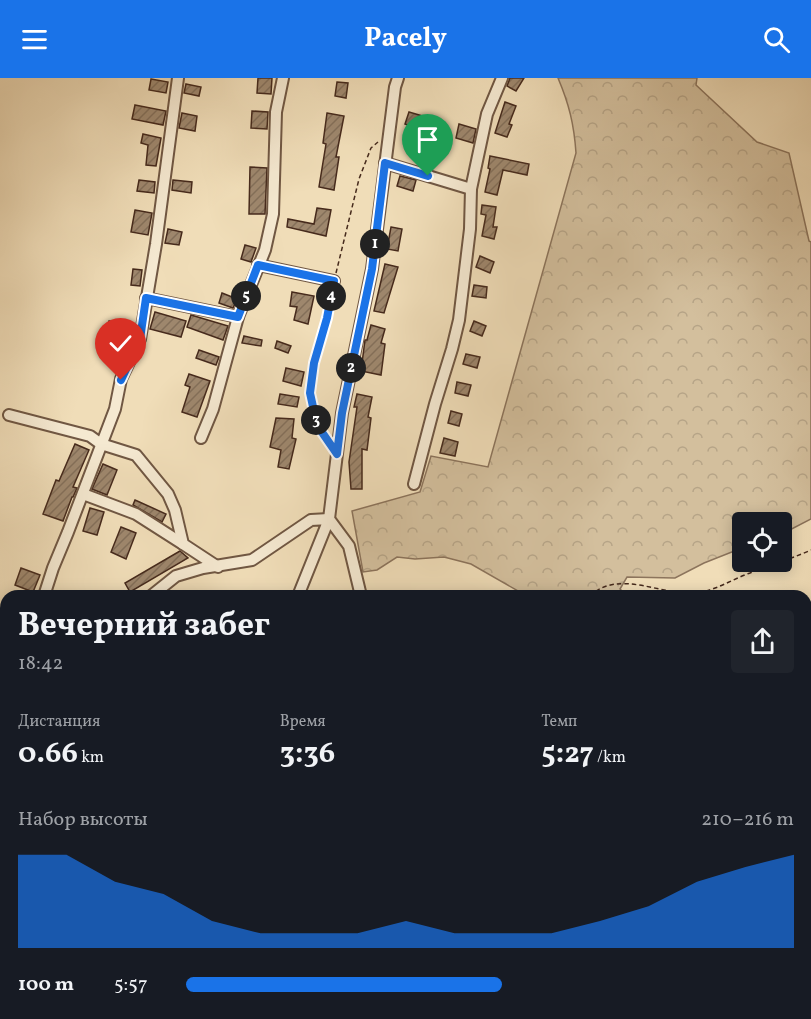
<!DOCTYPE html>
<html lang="ru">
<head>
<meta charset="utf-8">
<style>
  body { margin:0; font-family:Vollkorn,serif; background:#20242c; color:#f1f3f6; height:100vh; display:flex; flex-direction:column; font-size:22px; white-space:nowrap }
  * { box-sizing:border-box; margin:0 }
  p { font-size:20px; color:#9ea1a6 }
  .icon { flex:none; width:33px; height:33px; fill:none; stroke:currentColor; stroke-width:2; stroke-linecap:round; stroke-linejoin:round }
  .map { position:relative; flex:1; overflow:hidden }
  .side { position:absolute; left:0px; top:512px; width:812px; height:430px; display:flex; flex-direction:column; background:#171b24; border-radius:18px 18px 0 0; box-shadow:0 3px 15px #0003 }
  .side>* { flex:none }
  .buttons { position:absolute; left:732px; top:434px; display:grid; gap:12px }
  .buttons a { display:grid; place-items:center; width:60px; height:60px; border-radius:6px; background:#171b24; box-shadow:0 3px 15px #0003; font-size:30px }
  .pin { position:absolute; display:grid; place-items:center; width:51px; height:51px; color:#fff; margin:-62px -26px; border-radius:50% 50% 50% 0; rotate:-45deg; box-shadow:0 0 6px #0007 }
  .pin .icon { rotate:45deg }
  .km { position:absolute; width:30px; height:30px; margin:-15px; border-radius:50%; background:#222; color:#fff; font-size:16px; line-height:30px; text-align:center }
  .round { display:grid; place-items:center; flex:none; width:63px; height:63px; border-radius:6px; background:#20242c }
  .overview { display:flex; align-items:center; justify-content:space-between; height:102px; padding:0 18px }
  h1 { font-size:33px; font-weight:700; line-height:45px }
  .figures { display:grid; grid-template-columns:repeat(3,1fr); gap:9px; height:102px; padding:6px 18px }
  .figures div { display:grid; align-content:center }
  .figures b { font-size:30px; font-weight:700 }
  .figures small { font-size:16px; font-weight:400 }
  .figures p { font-size:16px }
  .chart { height:168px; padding:12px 18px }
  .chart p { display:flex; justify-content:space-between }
  .chart svg { width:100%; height:108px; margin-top:6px; fill:#1a73e8; opacity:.7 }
  ul { padding:0 18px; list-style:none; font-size:20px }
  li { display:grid; grid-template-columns:96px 72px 1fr; align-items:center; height:45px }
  li i { height:15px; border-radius:8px; background:#1a73e8 }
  header { display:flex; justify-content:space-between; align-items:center; height:78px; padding:0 18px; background:#1a73e8; color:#fff; font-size:27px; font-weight:700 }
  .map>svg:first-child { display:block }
  .forest { fill:url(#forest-crowns); stroke:#8c745c; stroke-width:1.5 }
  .building { fill:url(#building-hatch); stroke:#462a1c; stroke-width:1.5 }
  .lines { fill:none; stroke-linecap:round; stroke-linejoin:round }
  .minor-casing { stroke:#705743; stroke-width:14 }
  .path { stroke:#462a1c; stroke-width:1.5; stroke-dasharray:4.5 3; stroke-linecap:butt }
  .minor { stroke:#f5e9d1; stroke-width:10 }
  .route-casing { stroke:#fff; stroke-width:12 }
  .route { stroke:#1a73e8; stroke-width:8 }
</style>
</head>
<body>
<header><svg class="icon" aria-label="menu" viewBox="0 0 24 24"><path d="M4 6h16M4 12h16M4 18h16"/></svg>Pacely<svg class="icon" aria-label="search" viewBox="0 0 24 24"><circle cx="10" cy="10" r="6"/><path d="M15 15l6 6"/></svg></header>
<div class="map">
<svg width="811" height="941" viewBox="0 0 811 941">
  <defs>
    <pattern id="forest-crowns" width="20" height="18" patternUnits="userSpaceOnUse" patternTransform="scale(1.5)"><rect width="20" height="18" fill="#d3bf9d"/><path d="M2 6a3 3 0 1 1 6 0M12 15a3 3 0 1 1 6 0" fill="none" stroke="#b6a487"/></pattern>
    <pattern id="building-hatch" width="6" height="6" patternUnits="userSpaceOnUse" patternTransform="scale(1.5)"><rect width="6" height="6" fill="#9e876d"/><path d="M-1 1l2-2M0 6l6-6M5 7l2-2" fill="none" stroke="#836f59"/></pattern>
  </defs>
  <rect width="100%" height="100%" fill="#f0ddb8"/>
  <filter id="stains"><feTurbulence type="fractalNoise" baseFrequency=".00333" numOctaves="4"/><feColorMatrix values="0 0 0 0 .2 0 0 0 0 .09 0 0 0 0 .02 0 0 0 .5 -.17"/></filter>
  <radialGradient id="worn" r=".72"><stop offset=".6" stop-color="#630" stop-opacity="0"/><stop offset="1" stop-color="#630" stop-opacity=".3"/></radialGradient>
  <g class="forest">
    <path d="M 558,0 L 697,0 L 696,7 L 757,64 L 789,75 L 809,163 L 811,164 L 811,441 L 782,456 L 782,444 L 742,444 L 742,470 L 704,485 L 675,500 L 627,499 L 620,511 L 626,517 L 525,517 L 471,486 L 444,479 L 415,481 L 397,479 L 377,492 L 363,494 L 352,433 L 420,414 L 431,378 L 488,389 L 576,75 C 574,46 569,26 558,0 Z"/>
    <polygon points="0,738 6,743 6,936 31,936 33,941 0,941"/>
    <polygon points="204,936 339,936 352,941 200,941"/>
    <polygon points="366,936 513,936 513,941 365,941"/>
    <polygon points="653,936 765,936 766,941 655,941"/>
  </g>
  <g class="building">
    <polygon points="258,0 272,0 271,16 257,15"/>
    <polygon points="510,0 524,0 516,13 507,8"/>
    <polygon points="151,1 168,4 166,15 149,12"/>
    <polygon points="337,4 348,5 346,20 335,18"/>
    <polygon points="186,6 201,9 199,18 184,15"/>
    <polygon points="505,24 516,28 509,46 512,47 507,59 495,55"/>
    <polygon points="135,27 166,33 163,47 132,41"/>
    <polygon points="252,33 268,34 267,51 251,50"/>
    <polygon points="409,34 426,39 421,65 404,61 408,47 405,46"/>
    <polygon points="182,35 197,38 195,53 179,50"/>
    <polygon points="327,35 344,38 336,79 339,79 334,112 319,109 326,66 323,65"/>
    <polygon points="459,46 476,51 473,65 456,60"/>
    <polygon points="143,56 161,60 156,88 146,87 148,67 141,65"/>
    <polygon points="490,78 529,86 527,97 503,92 497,117 485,114 490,91 488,90"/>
    <polygon points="250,89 267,90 265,136 249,136"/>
    <polygon points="400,98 416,102 413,113 397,108"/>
    <polygon points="139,102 155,104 154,115 137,113"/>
    <polygon points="173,102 192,104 191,115 172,112"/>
    <polygon points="482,127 496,129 493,149 497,149 494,161 482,158 486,137 481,136"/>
    <polygon points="317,130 331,132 326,158 287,149 288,141 314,146"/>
    <polygon points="135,132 152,135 148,157 131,154"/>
    <polygon points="391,149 402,151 398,173 387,171"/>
    <polygon points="168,151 182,154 179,167 165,165"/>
    <polygon points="245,167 256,170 251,184 241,181"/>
    <polygon points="480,178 494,184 490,195 476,189"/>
    <polygon points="385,186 398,189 384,235 374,233"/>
    <polygon points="133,191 142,192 140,208 131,207"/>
    <polygon points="474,207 487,209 486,220 472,218"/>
    <polygon points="292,214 314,218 308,246 294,242 297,229 290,228"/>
    <polygon points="222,215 237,221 233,230 219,225"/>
    <polygon points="155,234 186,243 181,259 150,251"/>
    <polygon points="191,237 228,248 223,262 187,249"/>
    <polygon points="109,243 129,247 124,267 104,262"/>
    <polygon points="474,243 486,248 482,258 470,253"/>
    <polygon points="371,247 385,251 381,265 385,266 381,297 361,293 365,262 367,262"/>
    <polygon points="244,258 262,262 261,268 242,265"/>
    <polygon points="277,263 291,268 288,275 275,270"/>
    <polygon points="199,272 219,279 216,287 196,280"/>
    <polygon points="466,276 480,279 477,290 463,286"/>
    <polygon points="286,290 304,294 301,308 283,303"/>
    <polygon points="189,296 210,303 197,339 182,334 190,309 185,307"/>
    <polygon points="457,304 471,307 468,318 455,315"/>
    <polygon points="280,316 299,319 297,329 278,326"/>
    <polygon points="357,316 372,319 368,339 371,340 367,372 362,371 362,411 351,411 349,384 357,329 354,329"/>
    <polygon points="451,333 462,336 459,348 448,345"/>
    <polygon points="276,340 294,341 292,360 296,361 289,391 278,389 281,372 270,369"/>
    <polygon points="444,360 458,364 455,378 440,375"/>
    <polygon points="75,366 89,372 73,409 77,410 73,419 72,419 63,443 43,436 56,402 59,403"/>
    <polygon points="103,386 117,392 107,417 92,411"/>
    <polygon points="135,422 166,436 162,444 133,427"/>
    <polygon points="90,430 104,434 97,457 83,453"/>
    <polygon points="121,449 136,455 126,481 111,474"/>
    <polygon points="180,473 188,480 130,514 125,505"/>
    <polygon points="21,490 40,497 33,514 15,507"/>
  </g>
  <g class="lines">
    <defs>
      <g id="minor">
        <polyline points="385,85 471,111"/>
        <polyline points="258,187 334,203"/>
        <polyline points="146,220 238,239"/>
        <polyline points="9,337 90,358 101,366 136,377 168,416 175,432 183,466 218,489"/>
        <polyline points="201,360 213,331 238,239 265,172 273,136 276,34 283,0"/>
        <polyline points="414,406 435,326 452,271 459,242 470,151 471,111 487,36 502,0"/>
        <polyline points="83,416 136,436 183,466"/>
        <polyline points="44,518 53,490 68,454 115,331 121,301 140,261 156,166 178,0"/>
        <polyline points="151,518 176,498 203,490 252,482 311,442 329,441 298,518"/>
        <polyline points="361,518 349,468 329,441 342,335 372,191 395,9 398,0"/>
        <polyline points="68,941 74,936"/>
        <polyline points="126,941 126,936"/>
        <polyline points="176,941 179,936"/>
        <polyline points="572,941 573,936"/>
      </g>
    </defs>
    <use href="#minor" class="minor-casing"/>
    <g class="path">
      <polyline points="336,195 359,101 371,70 378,64"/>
      <polyline points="329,364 317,347 310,315 314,285 327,240 332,211"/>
      <path d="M 590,518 C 618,491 660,517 693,515 C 714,514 730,502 750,495 C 770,487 791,481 811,472"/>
      <polyline points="0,709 1,710 6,707"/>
      <polyline points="324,941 325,936"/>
    </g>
    <use href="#minor" class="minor"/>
  </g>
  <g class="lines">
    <defs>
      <polyline id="route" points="121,302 140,261 146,220 238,239 258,187 334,203 327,240 314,285 310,315 317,347 337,376 342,335 372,191 385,85 428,98"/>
    </defs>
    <use href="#route" class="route-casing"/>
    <use href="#route" class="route"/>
  </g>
  <rect width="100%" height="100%" filter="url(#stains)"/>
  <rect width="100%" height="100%" fill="url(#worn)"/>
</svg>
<div class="buttons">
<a><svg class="icon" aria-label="locate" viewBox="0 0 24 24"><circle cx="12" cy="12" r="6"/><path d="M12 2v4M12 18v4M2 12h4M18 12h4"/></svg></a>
</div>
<div class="pin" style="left:428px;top:98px;background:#1e9e55"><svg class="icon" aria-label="arrive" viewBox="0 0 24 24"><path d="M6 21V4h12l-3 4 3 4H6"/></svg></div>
<div class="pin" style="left:121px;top:302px;background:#d93025"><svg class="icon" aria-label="check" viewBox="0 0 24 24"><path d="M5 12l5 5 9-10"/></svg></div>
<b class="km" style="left:375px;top:166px">1</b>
<b class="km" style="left:351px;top:290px">2</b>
<b class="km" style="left:316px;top:342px">3</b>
<b class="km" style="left:331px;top:218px">4</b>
<b class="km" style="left:246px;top:218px">5</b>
<section class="side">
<div class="overview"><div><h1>Вечерний забег</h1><p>18:42</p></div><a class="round"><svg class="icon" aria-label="share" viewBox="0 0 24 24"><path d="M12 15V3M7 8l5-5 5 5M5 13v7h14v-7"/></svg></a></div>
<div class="figures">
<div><p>Дистанция</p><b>0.66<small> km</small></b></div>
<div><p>Время</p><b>3:36</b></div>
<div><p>Темп</p><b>5:27<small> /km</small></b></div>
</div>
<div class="chart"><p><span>Набор высоты</span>210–216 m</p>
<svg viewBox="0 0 160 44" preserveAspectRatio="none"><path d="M0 44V6L10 6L20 17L30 22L40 33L50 38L60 38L70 38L80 33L90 38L100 38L110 38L120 33L130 27L140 17L150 11L160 6V44z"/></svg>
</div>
<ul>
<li><b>100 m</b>5:57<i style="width:52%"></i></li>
</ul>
</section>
</div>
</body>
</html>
